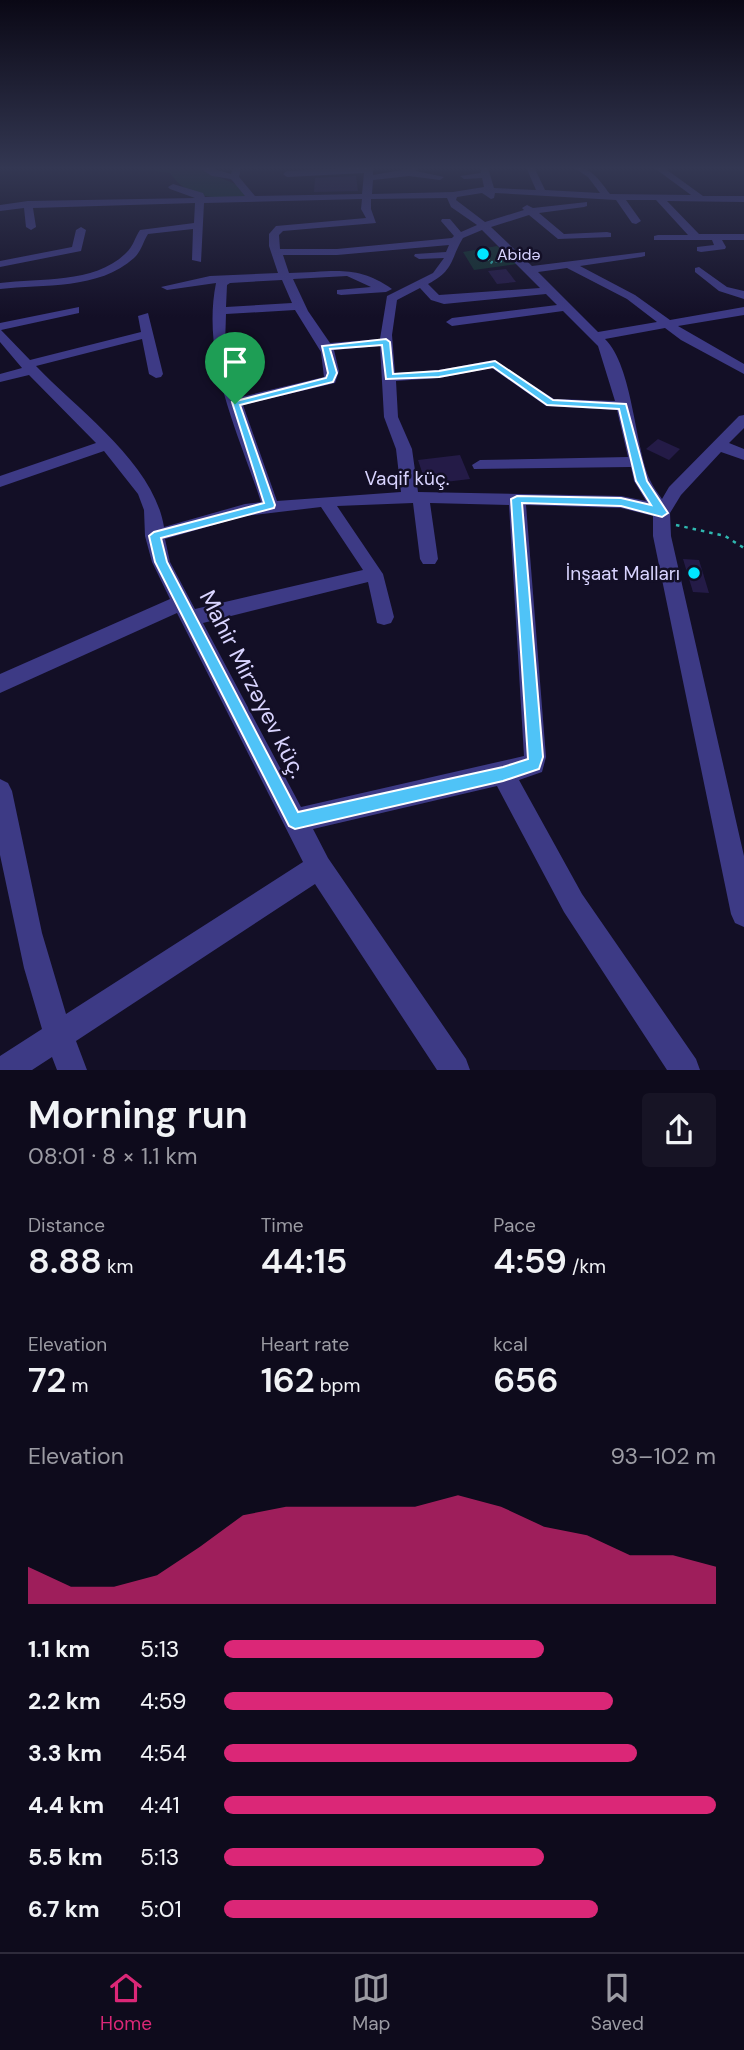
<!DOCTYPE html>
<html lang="en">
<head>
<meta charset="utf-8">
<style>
  body { margin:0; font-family:"DM Sans",sans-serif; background:#171425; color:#f1f3f6; height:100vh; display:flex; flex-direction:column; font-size:26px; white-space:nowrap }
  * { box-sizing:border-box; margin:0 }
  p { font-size:23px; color:#9b9ba3 }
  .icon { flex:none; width:38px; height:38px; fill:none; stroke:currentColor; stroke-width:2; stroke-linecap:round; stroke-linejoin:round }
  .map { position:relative; height:1070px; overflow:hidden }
  .panel { display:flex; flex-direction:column; background:#0e0b1c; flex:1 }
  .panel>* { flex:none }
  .pin { position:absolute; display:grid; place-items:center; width:60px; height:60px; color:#fff; margin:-72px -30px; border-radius:50% 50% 50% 0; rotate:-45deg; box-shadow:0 0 7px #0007 }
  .pin .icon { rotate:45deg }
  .round { display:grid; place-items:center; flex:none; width:74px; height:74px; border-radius:7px; background:#171425 }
  .summary { display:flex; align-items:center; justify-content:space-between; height:119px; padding:0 28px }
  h1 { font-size:38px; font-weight:600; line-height:52px }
  .metrics { display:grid; grid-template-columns:repeat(3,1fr); gap:10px; height:119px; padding:7px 28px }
  .metrics div { display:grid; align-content:center }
  .metrics b { font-size:35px; font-weight:600 }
  .metrics small { font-size:19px; font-weight:400 }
  .metrics p { font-size:19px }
  .chart { height:196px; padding:14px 28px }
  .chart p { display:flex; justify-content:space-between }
  .chart svg { width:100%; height:126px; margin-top:7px; fill:#db2777; opacity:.7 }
  ul { padding:0 28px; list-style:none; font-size:23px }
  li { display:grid; grid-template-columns:112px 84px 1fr; align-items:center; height:52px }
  li i { height:18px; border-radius:9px; background:#db2777 }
  .tab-bar { display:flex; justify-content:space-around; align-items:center; height:98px; border-top:2px solid #2e2b3b; background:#0e0b1c; font-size:19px; color:#9b9ba3 }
  .tab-bar a { display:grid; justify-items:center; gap:4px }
  .tab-bar .current { color:#db2777 }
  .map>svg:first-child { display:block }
  .green { fill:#12302f }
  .building { fill:#241b47 }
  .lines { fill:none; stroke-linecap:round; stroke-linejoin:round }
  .path-far1 { stroke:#2fb8b0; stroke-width:2; stroke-dasharray:2 2.5; stroke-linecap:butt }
  .path { stroke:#2fb8b0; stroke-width:2.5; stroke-dasharray:3.5 5; stroke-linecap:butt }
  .minor { fill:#3d3a85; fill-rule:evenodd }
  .route { fill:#4fc3f7; stroke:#fff; stroke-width:2; fill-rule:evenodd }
  .poi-dot { fill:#00e5ff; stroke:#130f26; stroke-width:2.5 }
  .labels { text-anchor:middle; stroke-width:5; stroke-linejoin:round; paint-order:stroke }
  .far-poi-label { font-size:16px; fill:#d9d4ff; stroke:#130f26; text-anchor:start }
  .street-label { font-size:19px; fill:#d9d4ff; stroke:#130f26 }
  .poi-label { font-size:19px; fill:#d9d4ff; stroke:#130f26; text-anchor:end }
  .near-street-label { font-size:23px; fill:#d9d4ff; stroke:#130f26 }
</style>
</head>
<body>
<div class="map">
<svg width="744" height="1070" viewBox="0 0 744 1070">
  <rect width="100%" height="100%" fill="#130f26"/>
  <g class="green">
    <path d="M 123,167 L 200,167 C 213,181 235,176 247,196 C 217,198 189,201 170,173 Z"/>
    <polygon points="497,246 517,264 474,270 463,252"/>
  </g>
  <g class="building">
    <polygon points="356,176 358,191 314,192 315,178"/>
    <polygon points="506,269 516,282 497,284 488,271"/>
    <polygon points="658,439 680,449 669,460 646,449"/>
    <polygon points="460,455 470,479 445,482 443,475 424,478 418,460"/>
    <polygon points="683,559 699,560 709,593 693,592"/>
  </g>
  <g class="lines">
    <g class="path-far1">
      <polyline points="485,255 493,265"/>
      <polyline points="491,262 506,261"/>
    </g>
    <polyline class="path" points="676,525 725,536 744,548"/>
    <g class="minor">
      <path d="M 198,167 L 208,167 L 231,174 L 233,167 L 241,167 L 239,177 L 255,196 L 362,194 L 364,173 L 287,177 L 283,174 L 287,171 L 365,167 L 373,167 L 373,175 L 419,167 L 416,171 L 444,177 L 440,180 L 409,176 L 373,180 L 372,194 L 453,192 L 484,187 L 482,178 L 464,179 L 460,176 L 481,173 L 480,167 L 488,168 L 494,188 L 536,190 L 526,167 L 534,167 L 545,190 L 600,193 L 588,177 L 573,167 C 592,167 599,180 610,194 L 691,195 L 653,167 L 663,167 L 703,196 L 744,196 L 744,202 L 667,201 L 699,234 L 744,234 L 744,240 L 722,240 L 726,247 L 725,249 L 701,252 L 697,251 L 697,247 L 714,245 L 712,240 L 654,240 L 654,236 L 658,235 L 688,235 L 656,200 L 626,200 L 641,221 L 636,224 L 632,223 L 616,200 L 495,193 L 494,198 L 491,199 L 482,193 L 457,197 L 456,200 L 485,222 L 524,210 L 522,208 L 527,205 L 533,208 L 587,202 L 587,206 L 584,207 L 539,213 L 564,234 L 607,232 L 611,233 L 611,237 L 558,239 L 529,215 L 491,227 L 532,266 L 645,252 L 645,256 L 641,257 L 580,266 L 635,295 L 670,320 L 744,307 L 744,315 L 678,326 L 744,364 L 744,374 L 681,340 L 665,328 L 605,339 C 633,367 634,443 650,480 C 653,487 658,493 662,499 L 669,487 L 739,416 L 744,415 L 744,428 L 729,443 L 744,449 L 744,460 L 721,452 L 681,495 L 670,513 L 671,536 L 744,856 L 744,927 L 735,923 L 731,914 L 653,536 L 653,516 L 621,508 L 526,505 L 546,757 L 542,772 L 519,780 L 582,894 L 696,1059 L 700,1070 L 667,1070 L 564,912 L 497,786 L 313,829 L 328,858 L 466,1059 L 470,1070 L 437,1070 L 315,884 L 76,1041 L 87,1070 L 57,1070 L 52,1057 L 32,1070 L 0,1070 L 0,1056 L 42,1029 L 24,968 L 0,855 L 0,779 L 8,783 L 12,791 L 42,933 L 66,1014 L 303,862 L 177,613 L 0,693 L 0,674 L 170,599 L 152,562 L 145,536 L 144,510 L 138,494 L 104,451 L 0,487 L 0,476 L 96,443 L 29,375 L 0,382 L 0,374 L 22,368 L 0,342 L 0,323 L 79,307 L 79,313 L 1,330 L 30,360 L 141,332 L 138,316 L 148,313 L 163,374 L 161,377 L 156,378 L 149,374 L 142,339 L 36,366 C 79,411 154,464 164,527 L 245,504 L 261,502 C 238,432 201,358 216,283 L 167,290 L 161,287 L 210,276 L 278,273 L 269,246 L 269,234 L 276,226 L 366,218 L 361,209 L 362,199 L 204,203 L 201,262 L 192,260 L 193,229 L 148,234 C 143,242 141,252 134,258 C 99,290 43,284 0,289 L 0,283 C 40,278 95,284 126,253 C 133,247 135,237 140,230 L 194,223 L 195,203 L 33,208 L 36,227 L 31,230 L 26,227 L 24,208 L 0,211 L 0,205 L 28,201 L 195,198 L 170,189 L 168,187 L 173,184 L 203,193 L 205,197 L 245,196 L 231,179 L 212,176 ZM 447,198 L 451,207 L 477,225 L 461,232 L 450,219 L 442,219 L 441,221 L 454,236 L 452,238 L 337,249 L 280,249 L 279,235 L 283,231 L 376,223 L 371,209 L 371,199 ZM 482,230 L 540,288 L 439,295 L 428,284 C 455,270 450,259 463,238 ZM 449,245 L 446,252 L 415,254 L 414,256 L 419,259 L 444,258 L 433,273 L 387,296 L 380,339 L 330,343 L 308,311 L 293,279 L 347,276 L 371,287 L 337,290 L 337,294 L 341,295 L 386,292 L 392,289 C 355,263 331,273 289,273 L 283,255 L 337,255 ZM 567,268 L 627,299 L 657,322 L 598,332 L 538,272 ZM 282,280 L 292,303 L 226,307 L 227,285 L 230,283 ZM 420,288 L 431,300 L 444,304 L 546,294 L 557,305 L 452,318 L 446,322 L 452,326 L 563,311 L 598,346 L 615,401 L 554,399 L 494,360 L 439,370 L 395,373 L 392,335 L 397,300 ZM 295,310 L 321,352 L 324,377 L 241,397 L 225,346 L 226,314 ZM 380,346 L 384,417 L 396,449 L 401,492 L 277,501 L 243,405 L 335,383 L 339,371 L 334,350 ZM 492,368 L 546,406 L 617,410 L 628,457 L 480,460 L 472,465 L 474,469 L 631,467 L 634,481 L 646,501 L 621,496 L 418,492 L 412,449 L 398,417 L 396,381 L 439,378 ZM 413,503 L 420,559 L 423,564 L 435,564 L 438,559 L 430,503 L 509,505 L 524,756 L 301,807 L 203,623 L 368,582 L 377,623 L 384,625 L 391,623 L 394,617 L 383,574 L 337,506 ZM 321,507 L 363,570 L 195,609 L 170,562 L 165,539 L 245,516 Z"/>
      <polygon points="81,227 86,230 81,251 0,267 0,261 72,247 76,230"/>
      <polygon points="699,267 727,287 744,291 744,299 719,291 695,272 695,268"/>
    </g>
  </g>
  <linearGradient id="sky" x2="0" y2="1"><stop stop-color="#0a0815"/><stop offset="0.53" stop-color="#333752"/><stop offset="1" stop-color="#333752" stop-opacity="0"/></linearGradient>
  <rect width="744" height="317" fill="url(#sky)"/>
  <path class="route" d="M 386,339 L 390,342 L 393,374 L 439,371 L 495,361 L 553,400 L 626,404 L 647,481 L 668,513 L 662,517 L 621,506 L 522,503 L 543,757 L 539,769 L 503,781 L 295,829 L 289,826 L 155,562 L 149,536 L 154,532 L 264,503 L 232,402 L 326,378 L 328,373 L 322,346 ZM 382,345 L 386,379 L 439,377 L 493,367 L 547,405 L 619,409 L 636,481 L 651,505 L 621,498 L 517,496 L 511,499 L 528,759 L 503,767 L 298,812 L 167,562 L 161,538 L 274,508 L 275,505 L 240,405 L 333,382 L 337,373 L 330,349 Z"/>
  <g class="poi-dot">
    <circle cx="483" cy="254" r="7"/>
    <circle cx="694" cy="573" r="7"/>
  </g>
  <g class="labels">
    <g class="far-poi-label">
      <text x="497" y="260">Abidə</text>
    </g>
    <g class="street-label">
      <text x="407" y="485">Vaqif küç.</text>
    </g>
    <g class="poi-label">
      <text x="680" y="580">İnşaat Malları</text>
    </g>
    <g class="near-street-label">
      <text transform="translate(253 684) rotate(63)" y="8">Mahir Mirzəyev küç.</text>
    </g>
  </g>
</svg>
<div class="pin" style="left:235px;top:404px;background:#1e9e55"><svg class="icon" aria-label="arrive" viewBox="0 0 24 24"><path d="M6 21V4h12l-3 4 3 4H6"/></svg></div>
</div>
<section class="panel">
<div class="summary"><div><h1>Morning run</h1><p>08:01 · 8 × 1.1 km</p></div><a class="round"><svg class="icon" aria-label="share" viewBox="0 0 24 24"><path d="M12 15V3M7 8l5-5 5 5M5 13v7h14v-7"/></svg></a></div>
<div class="metrics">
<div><p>Distance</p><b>8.88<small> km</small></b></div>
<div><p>Time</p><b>44:15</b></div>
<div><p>Pace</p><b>4:59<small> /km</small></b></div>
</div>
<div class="metrics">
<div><p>Elevation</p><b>72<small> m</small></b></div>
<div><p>Heart rate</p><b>162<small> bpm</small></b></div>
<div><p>kcal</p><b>656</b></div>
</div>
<div class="chart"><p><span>Elevation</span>93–102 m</p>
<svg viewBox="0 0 160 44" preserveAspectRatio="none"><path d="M0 44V31L10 38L20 38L30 34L40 24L50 13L60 10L70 10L80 10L90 10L100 6L110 10L120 17L130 20L140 27L150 27L160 31V44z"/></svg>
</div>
<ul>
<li><b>1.1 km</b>5:13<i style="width:65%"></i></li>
<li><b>2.2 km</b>4:59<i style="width:79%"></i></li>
<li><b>3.3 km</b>4:54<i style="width:84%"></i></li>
<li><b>4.4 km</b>4:41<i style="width:100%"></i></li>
<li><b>5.5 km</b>5:13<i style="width:65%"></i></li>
<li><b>6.7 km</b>5:01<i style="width:76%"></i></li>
</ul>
</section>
<nav class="tab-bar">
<a class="current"><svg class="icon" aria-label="home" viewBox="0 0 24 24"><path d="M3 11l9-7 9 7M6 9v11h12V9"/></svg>Home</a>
<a><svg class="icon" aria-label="map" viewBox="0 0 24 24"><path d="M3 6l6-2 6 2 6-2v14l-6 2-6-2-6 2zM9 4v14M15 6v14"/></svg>Map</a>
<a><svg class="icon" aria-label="saved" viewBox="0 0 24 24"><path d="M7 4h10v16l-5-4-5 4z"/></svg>Saved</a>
</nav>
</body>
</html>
